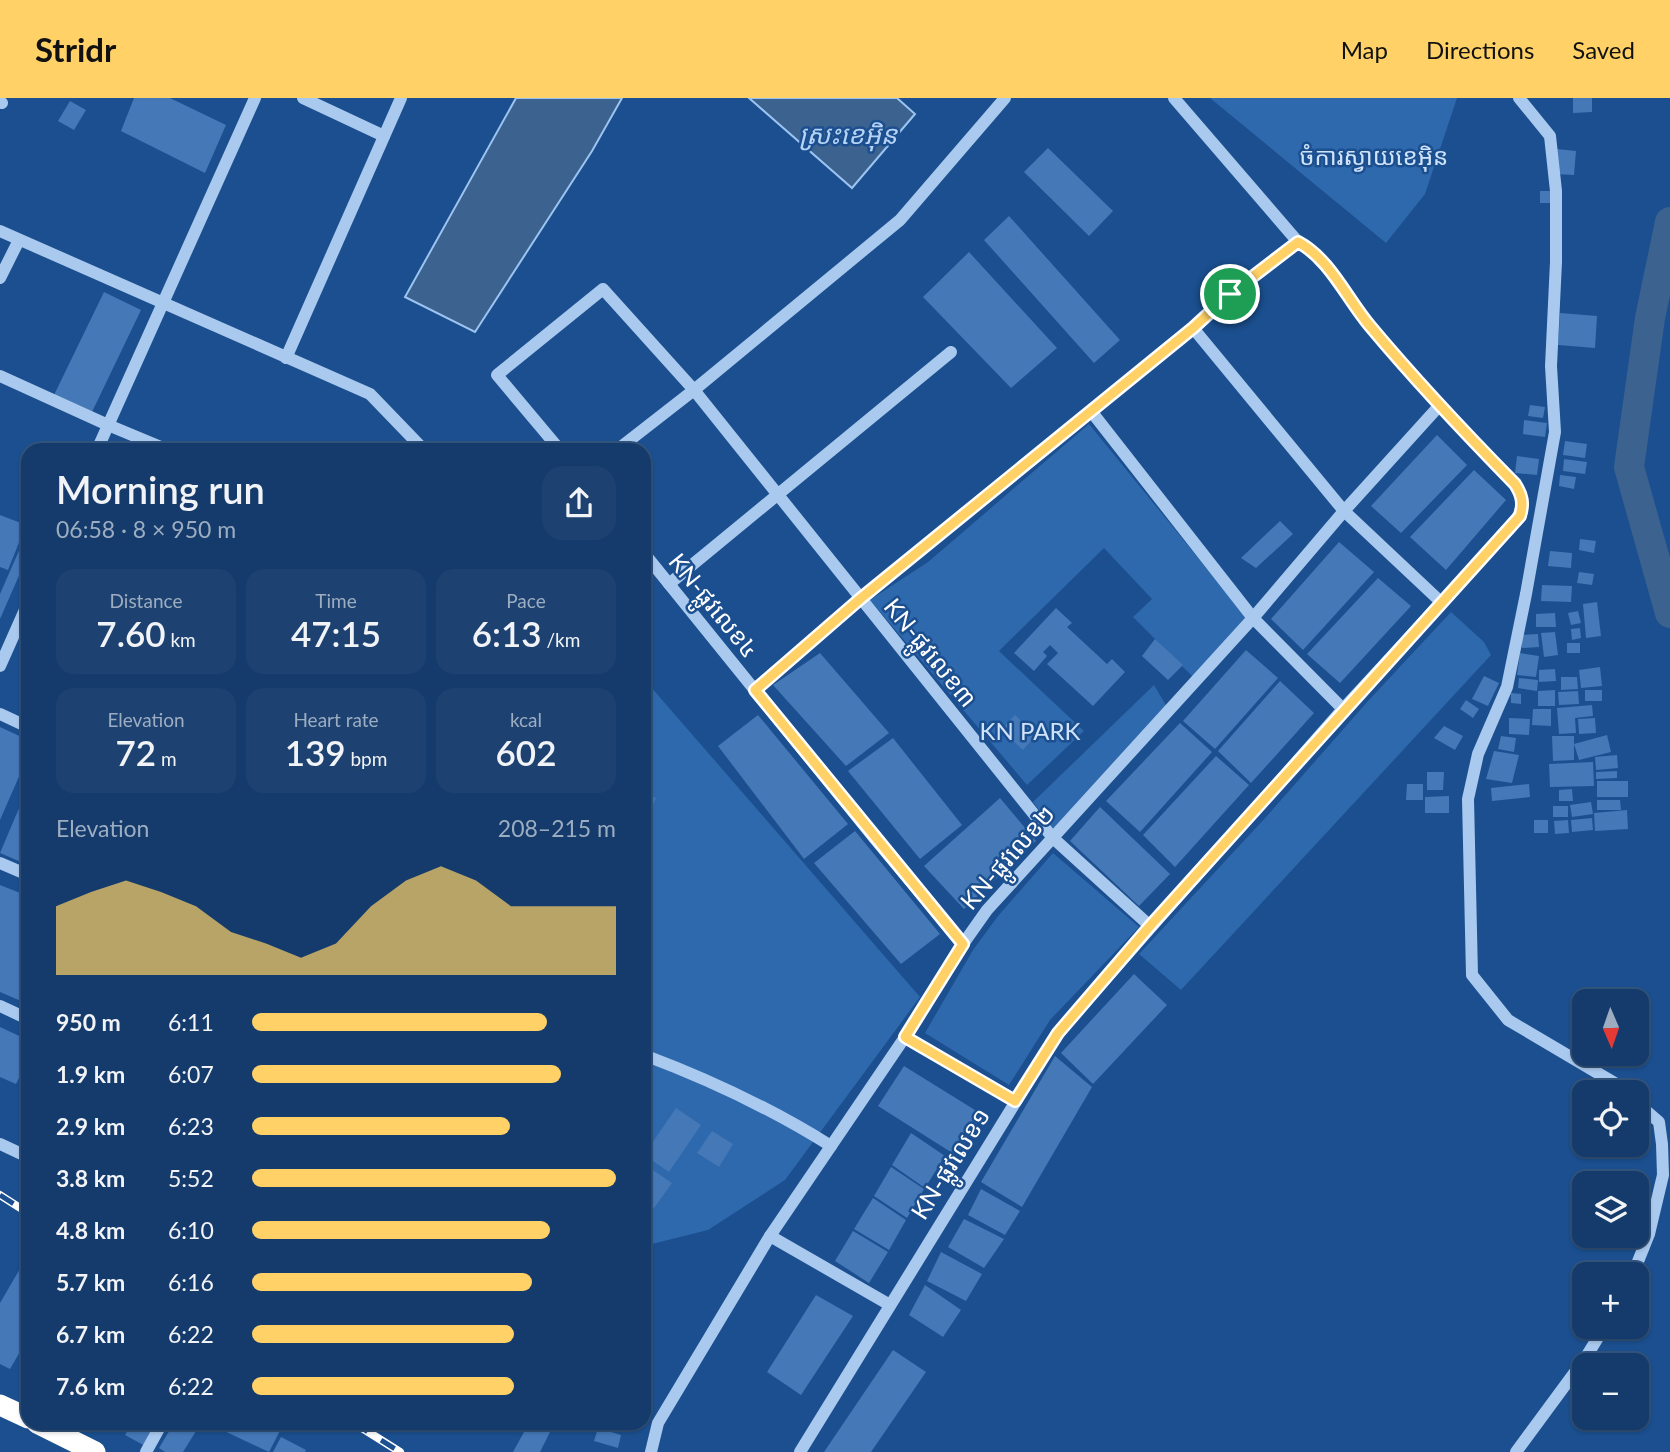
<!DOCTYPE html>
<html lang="en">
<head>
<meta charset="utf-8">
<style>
  body { margin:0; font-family:Lato,"Noto Sans Khmer",sans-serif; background:#1d4271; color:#f1f3f6; height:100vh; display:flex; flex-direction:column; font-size:26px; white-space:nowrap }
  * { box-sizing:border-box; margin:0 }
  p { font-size:23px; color:#9dadc1 }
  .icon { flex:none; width:38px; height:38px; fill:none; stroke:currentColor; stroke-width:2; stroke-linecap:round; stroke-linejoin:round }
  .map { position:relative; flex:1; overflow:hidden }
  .panel { position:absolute; left:21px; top:345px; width:630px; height:987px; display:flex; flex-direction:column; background:#143b6b; border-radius:21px; box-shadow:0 2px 5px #0004,0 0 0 2px #33557e }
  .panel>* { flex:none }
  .needle { width:46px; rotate:178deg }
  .fabs { position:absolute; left:1572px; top:891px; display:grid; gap:14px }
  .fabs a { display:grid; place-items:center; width:77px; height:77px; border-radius:14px; background:#143b6b; box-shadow:0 2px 5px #0004,0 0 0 2px #33557e; font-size:35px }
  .pin { position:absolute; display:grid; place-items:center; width:60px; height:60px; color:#fff; margin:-30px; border:4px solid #fff; border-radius:50%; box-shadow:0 2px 7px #0007 }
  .round { display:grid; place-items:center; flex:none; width:74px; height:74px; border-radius:21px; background:#1d4271 }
  .head { display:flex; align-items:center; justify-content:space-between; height:119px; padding:0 35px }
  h1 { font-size:38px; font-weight:600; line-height:52px }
  .figures { display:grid; grid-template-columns:repeat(3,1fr); gap:10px; height:119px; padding:7px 35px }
  .figures div { display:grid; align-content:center; border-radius:18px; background:#1d4271; text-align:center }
  .figures b { font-size:35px; font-weight:600 }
  .figures small { font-size:19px; font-weight:400 }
  .figures p { font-size:19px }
  .chart { height:196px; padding:14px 35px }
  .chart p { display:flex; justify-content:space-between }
  .chart svg { width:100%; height:126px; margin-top:7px; fill:#ffd166; opacity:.7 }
  ul { padding:0 35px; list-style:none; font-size:23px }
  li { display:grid; grid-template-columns:112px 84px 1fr; align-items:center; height:52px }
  li i { height:18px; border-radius:9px; background:#ffd166 }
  header { display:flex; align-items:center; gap:42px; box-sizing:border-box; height:98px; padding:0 35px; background:#ffd166; color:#111 }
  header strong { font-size:33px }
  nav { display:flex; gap:38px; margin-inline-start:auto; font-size:24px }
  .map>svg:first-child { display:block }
  .green { fill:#2e69ad }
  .water { fill:#3c6290; stroke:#9cc4f0; stroke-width:2 }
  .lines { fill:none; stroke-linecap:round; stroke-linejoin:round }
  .river { stroke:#3c6290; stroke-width:30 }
  .building { fill:#4478b7 }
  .minor { stroke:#a9c9ee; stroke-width:12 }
  .highway { stroke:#fff; stroke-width:21 }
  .rail-casing { stroke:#fff; stroke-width:8 }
  .rail { stroke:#1b4f8f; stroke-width:5; stroke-dasharray:16; stroke-linecap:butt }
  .route-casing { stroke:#fff; stroke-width:14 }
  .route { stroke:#ffd166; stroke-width:9 }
  .labels { text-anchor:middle; stroke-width:5; stroke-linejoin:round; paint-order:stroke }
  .park-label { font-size:24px; fill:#cfe3fa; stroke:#1b4f8f }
  .street-label { font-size:24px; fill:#fff; stroke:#1b4f8f }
  .water-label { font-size:26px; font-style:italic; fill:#b5d3f5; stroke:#1b4f8f }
</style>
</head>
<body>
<header>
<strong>Stridr</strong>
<nav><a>Map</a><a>Directions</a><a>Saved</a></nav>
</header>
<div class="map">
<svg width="1670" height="1354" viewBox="0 0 1670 1354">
  <rect width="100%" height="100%" fill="#1b4f8f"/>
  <g class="green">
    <polygon points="1210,0 1457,0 1425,96 1386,145"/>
    <polygon points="1089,326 1247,520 1196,582 1133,519 1152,501 1104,450 999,553 1084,633 1027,687 870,502 928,464"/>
    <polygon points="1451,514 1484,544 1491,557 1181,892 1139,856 1266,719 1369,602"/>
    <polygon points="644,581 920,899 785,1082 708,1132 644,1148"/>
    <polygon points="1154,587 1167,609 1054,731 1033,704"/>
    <polygon points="1053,755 1139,829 1050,922 1009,987 925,935 973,852 998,818"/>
  </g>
  <g class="water">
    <polygon points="516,0 622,0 592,53 475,234 405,199"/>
    <polygon points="749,0 897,0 915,16 852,90"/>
  </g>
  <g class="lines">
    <polyline class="river" points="1670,124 1650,220 1629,369 1670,515"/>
  </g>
  <g class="building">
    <polygon points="134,0 170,0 226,27 205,75 121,33"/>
    <polygon points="1573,0 1592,0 1592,14 1573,15"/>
    <polygon points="70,3 86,12 74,32 58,23"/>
    <polygon points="1048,50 1113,113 1089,138 1024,74"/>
    <polygon points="1557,51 1576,53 1574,77 1555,76"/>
    <polygon points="1540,93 1556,93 1557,105 1540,105"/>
    <polygon points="1009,118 1120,242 1094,265 984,142"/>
    <polygon points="969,154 1057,250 1011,290 923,199"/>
    <polygon points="104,194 141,212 92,314 54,297"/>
    <polygon points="1560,215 1597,218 1595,250 1558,247"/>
    <polygon points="1530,307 1545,309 1543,320 1528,318"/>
    <polygon points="1524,322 1547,325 1545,339 1523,336"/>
    <polygon points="1437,337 1467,367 1401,435 1371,408"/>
    <polygon points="1565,343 1587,346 1585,360 1563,357"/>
    <polygon points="1517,358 1539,361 1537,377 1515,375"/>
    <polygon points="1564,361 1587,364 1585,376 1563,373"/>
    <polygon points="1474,372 1506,402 1446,472 1410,439"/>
    <polygon points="1560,377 1576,379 1574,391 1559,388"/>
    <polygon points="0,417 26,427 8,472 0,469"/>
    <polygon points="1280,423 1293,436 1256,470 1241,460"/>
    <polygon points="28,432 28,457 0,521 0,496"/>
    <polygon points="1580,441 1596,443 1594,455 1579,452"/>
    <polygon points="1339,444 1374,474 1303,552 1271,521"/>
    <polygon points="1550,453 1572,455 1571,470 1548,468"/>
    <polygon points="1579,474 1594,476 1592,487 1577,485"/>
    <polygon points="1378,480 1411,508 1340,585 1307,556"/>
    <polygon points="1542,487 1572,488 1571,504 1541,503"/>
    <polygon points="1597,504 1601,538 1586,540 1583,506"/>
    <polygon points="1056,510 1072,525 1067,529 1107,566 1112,561 1125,574 1093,608 1047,566 1058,555 1050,547 1043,554 1047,558 1034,573 1014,555"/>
    <polygon points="1578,513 1581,525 1571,527 1568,515"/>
    <polygon points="1555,515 1556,529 1536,529 1536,516"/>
    <polygon points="1580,530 1581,540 1572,542 1571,531"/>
    <polygon points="1555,534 1558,557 1544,559 1541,535"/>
    <polygon points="1538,536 1539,549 1522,550 1521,537"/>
    <polygon points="1155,541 1183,567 1168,582 1142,558"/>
    <rect x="1567" y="545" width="13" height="10"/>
    <polygon points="1246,552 1278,580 1215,651 1183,623"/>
    <polygon points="820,555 889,635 846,668 773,587"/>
    <polygon points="1520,555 1539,558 1536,579 1517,577"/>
    <polygon points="1600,569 1602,588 1581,590 1579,572"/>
    <polygon points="1555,571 1556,583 1539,584 1539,572"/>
    <polygon points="1484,578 1499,585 1488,608 1472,601"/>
    <polygon points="1561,579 1577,579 1578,591 1561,592"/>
    <polygon points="1519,580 1538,582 1537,593 1518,590"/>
    <polygon points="1280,583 1314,615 1251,685 1218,653"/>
    <polygon points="1555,592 1555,608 1538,608 1538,593"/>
    <rect x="1585" y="592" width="17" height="11"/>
    <polygon points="1578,593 1579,606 1559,607 1558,594"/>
    <polygon points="1511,595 1521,596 1521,606 1511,605"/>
    <polygon points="1466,602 1479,611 1473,620 1460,611"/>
    <polygon points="1592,607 1593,618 1575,620 1576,635 1559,636 1557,610"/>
    <polygon points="1533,611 1551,611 1551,628 1532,627"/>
    <polygon points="758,617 848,726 804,761 718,648"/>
    <polygon points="1015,617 1036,637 1023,652 1001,632"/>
    <polygon points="1509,620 1530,621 1529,637 1509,636"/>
    <polygon points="1595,620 1596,635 1579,636 1578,621"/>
    <polygon points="1180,625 1212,654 1140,734 1106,703"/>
    <polygon points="1444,628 1463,638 1455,652 1434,640"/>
    <polygon points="0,629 28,642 28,658 0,722"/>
    <polygon points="1607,637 1611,654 1579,662 1574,646"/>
    <polygon points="1501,638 1516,640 1514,654 1498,651"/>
    <polygon points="1552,638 1574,638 1574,662 1553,663"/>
    <polygon points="893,640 962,727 920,761 848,673"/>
    <polygon points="1494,653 1519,657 1512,685 1486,681"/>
    <polygon points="1617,657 1618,670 1596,672 1595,659"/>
    <polygon points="1216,658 1249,687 1175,769 1143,737"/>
    <polygon points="1593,664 1594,688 1550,689 1549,666"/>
    <polygon points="1617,673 1617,680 1596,681 1596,674"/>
    <polygon points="1427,674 1444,674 1443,692 1427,692"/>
    <rect x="1597" y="683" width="31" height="16"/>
    <polygon points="1407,686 1423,686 1423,702 1406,702"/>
    <polygon points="1529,686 1530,699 1492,703 1491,690"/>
    <polygon points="28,689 28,767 0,755"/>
    <polygon points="1572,691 1573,703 1559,703 1559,692"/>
    <polygon points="644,695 656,700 644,728"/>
    <polygon points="1449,698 1449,715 1425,715 1425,699"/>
    <polygon points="1000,700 1036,743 964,811 924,768"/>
    <polygon points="1597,702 1620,702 1621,712 1597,712"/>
    <polygon points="1591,704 1593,716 1572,719 1570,707"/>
    <rect x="1553" y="708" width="15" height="11"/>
    <polygon points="1100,709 1170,776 1139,808 1070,743"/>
    <polygon points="1627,712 1628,731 1595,733 1594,715"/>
    <polygon points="1592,720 1593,732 1572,734 1571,722"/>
    <rect x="1534" y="722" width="14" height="13"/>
    <polygon points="1568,722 1569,735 1555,736 1554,723"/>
    <polygon points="855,733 940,836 901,866 814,765"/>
    <polygon points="0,787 28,798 28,840 23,851 28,853 28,906 0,894"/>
    <polygon points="1134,876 1167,907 1093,986 1061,955"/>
    <polygon points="0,929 28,942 28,962 16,986 0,979"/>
    <polygon points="1055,958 1092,989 1022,1109 981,1084"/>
    <polygon points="904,968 983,1017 957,1058 878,1008"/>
    <polygon points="28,974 28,992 21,989"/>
    <polygon points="676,1010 701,1027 669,1074 644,1057"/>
    <polygon points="712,1033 733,1046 719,1069 697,1055"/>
    <polygon points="911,1035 945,1058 925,1090 892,1067"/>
    <polygon points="644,1066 672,1085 644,1124"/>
    <polygon points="891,1069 924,1091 907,1120 874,1098"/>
    <polygon points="28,1091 28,1106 22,1103"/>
    <polygon points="981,1091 1020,1113 1005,1137 968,1117"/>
    <polygon points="873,1100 906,1122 889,1152 854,1131"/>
    <polygon points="964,1121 1004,1141 984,1170 948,1149"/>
    <polygon points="853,1133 888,1154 869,1185 835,1163"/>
    <polygon points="941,1154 982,1176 966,1203 927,1183"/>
    <polygon points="28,1157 28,1240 10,1271 0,1266 0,1205"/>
    <polygon points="925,1187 961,1212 943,1239 909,1217"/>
    <polygon points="816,1197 853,1218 801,1297 767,1274"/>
    <polygon points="893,1252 926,1274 871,1354 824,1354"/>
    <polygon points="132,1325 161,1325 147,1349 125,1337"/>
    <polygon points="174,1325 201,1325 183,1354 165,1354 159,1350"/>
    <polygon points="221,1325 284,1325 269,1354 218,1330"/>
    <polygon points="529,1325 550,1334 540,1354 513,1354"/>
    <polygon points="598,1330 621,1337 618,1350 594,1343"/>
    <polygon points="281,1339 306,1352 305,1354 273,1354"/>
  </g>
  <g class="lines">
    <g class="minor">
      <polyline points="303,0 384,38"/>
      <polyline points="1174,0 1298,144"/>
      <polyline points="1519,0 1550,38 1556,93 1556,164 1551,268 1555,334 1526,496 1507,589 1478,656 1468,701 1472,877 1508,922 1618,987 1626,994"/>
      <polyline points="0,4 2,5"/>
      <polyline points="0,133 370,296 424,352"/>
      <polyline points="0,180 19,142"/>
      <polyline points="1193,230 1344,413 1442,505"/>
      <polyline points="286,260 401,0"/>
      <polyline points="0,278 108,327 168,352"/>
      <polyline points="1091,313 1253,520 1343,611"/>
      <polyline points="97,352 255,0"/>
      <polyline points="560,352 497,277 603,191 694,292 1053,740 1150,828"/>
      <polyline points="617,352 694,292 900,122 1005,0"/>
      <polyline points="644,455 875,741 963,846"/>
      <polyline points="669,486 951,254"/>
      <polyline points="0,568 28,505"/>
      <path d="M 755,592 L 860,501 L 1193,230 L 1230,196 L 1298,144 C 1330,161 1347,201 1370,228 C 1416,283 1465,335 1515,386 C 1525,402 1523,413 1512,428 L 1343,611 L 1058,935 L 800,1354"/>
      <polyline points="0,616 28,629"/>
      <polyline points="0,765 28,777"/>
      <polyline points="0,908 28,921"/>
      <polyline points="905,939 1015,1003"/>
      <path d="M 644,957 C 708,981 772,1011 831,1048"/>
      <polyline points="0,1046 28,1059"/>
      <polyline points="770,1138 890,1207"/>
      <polyline points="1633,1176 1649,1136 1663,1077 1662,1046 1659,1024 1636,1004"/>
      <polyline points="146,1354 162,1325"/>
      <polyline points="651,1354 658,1325 770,1138 905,939 963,846 987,812 1253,520 1344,413 1440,307"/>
      <polyline points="1516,1354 1586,1259 1605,1228"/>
    </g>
    <g class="highway">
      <polyline points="0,1307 28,1320"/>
      <polyline points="37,1325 95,1354"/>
    </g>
    <defs>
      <g id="rail">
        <polyline points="0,1097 28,1115"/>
        <polyline points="354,1325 400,1354"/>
      </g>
    </defs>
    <use href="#rail" class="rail-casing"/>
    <use href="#rail" class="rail"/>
  </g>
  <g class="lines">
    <defs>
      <path id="route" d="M 1298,144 C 1330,161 1347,201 1370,228 C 1416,283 1465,335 1515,386 C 1522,397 1524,405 1520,418 L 1150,828 L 1058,935 L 1015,1003 L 905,939 L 963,846 L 755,592 L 860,501 L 1193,230 L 1230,196 Z"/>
    </defs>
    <use href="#route" class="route-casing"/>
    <use href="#route" class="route"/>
  </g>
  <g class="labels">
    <g class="park-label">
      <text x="1374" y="67">ចំការស្វាយខេអ៊ិន</text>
      <text x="1030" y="642">KN PARK</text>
    </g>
    <g class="street-label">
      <text transform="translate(713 508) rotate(51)" y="8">KN-ផ្លូវលេខ៤</text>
      <text transform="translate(930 555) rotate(51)" y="8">KN-ផ្លូវលេខ៣</text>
      <text transform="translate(1008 760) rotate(-49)" y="8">KN-ផ្លូវលេខ២</text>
      <text transform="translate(951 1066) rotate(-58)" y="8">KN-ផ្លូវលេខ១</text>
    </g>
    <g class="water-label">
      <text x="848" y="46">ស្រះខេអ៊ិន</text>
    </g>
  </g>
</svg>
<div class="fabs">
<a><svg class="needle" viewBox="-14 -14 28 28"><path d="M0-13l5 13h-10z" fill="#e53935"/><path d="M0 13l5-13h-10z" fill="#9dadc1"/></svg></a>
<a><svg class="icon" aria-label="locate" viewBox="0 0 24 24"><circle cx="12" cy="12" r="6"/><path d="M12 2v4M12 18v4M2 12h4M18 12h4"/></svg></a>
<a><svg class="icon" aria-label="layers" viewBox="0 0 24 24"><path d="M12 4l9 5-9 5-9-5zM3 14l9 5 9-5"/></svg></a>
<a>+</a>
<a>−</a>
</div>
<div class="pin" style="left:1230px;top:196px;background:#1e9e55"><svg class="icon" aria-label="arrive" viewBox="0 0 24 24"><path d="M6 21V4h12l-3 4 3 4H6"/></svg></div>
<section class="panel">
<div class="head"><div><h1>Morning run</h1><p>06:58 · 8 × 950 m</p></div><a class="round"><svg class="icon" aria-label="share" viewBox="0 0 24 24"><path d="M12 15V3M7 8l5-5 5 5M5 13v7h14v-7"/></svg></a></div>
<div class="figures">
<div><p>Distance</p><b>7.60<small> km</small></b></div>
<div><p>Time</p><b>47:15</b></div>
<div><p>Pace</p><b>6:13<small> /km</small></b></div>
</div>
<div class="figures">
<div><p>Elevation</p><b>72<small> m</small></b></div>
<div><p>Heart rate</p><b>139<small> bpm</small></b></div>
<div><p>kcal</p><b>602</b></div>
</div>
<div class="chart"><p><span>Elevation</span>208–215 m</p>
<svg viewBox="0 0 160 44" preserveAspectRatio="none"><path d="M0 44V20L10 15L20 11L30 15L40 20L50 29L60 33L70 38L80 33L90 20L100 11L110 6L120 11L130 20L140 20L150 20L160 20V44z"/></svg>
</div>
<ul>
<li><b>950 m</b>6:11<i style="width:81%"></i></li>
<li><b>1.9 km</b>6:07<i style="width:85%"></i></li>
<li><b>2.9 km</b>6:23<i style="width:71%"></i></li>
<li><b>3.8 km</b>5:52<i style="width:100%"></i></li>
<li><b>4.8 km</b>6:10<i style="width:82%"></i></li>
<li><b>5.7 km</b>6:16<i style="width:77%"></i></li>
<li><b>6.7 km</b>6:22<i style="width:72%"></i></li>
<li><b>7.6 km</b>6:22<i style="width:72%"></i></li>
</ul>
</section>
</div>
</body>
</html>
